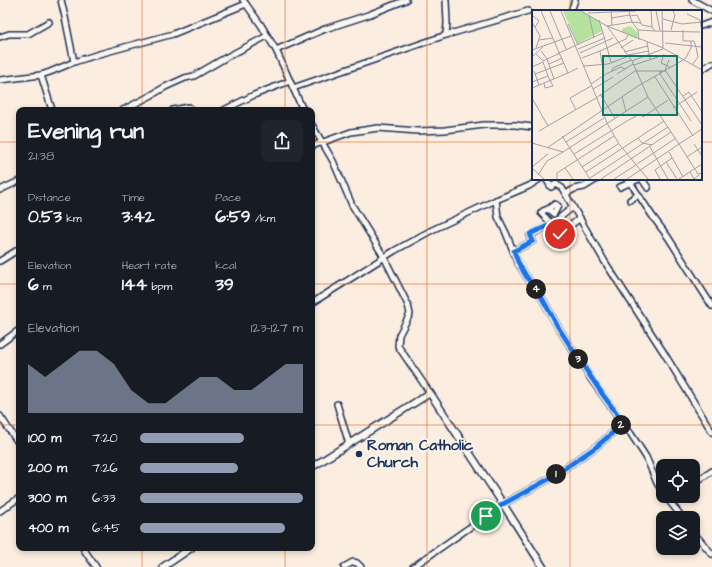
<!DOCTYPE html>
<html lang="en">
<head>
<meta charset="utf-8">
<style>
  body { margin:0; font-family:"Architects Daughter",sans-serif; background:#20242c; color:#f1f3f6; height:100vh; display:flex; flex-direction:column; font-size:15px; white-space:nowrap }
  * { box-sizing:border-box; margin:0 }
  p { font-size:13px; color:#9ea1a6 }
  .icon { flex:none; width:22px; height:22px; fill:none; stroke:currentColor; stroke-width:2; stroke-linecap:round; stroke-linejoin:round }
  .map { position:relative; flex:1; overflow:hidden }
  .panel { position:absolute; left:16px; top:107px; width:299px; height:444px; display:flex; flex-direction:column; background:#171b24; border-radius:8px; box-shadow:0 2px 6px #0003 }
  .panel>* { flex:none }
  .buttons { position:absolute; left:656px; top:459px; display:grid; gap:8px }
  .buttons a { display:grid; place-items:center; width:44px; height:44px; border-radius:8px; background:#171b24; box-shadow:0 2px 6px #0003; font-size:20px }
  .pin { position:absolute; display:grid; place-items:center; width:34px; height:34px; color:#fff; margin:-17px; border:2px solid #fff; border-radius:50%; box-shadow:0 1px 4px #0007 }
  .km { position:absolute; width:20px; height:20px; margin:-10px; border-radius:50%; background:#222; color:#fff; font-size:11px; line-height:20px; text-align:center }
  .round { display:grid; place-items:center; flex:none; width:42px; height:42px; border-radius:8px; background:#20242c }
  .headline { display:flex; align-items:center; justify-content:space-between; height:68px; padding:0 12px }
  h1 { font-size:22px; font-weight:700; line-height:30px }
  .metrics { display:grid; grid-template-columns:repeat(3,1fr); gap:6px; height:68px; padding:4px 12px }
  .metrics div { display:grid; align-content:center }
  .metrics b { font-size:17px; font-weight:700 }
  .metrics small { font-size:11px; font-weight:400 }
  .metrics p { font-size:11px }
  .chart { height:112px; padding:8px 12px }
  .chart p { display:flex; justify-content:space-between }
  .chart svg { width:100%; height:72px; margin-top:4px; fill:#919bb2; opacity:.7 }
  ul { padding:0 12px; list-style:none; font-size:13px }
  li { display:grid; grid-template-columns:64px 48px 1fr; align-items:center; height:30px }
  li i { height:10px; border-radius:5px; background:#919bb2 }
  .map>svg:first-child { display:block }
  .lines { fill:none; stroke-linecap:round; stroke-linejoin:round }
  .minor-casing { stroke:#1b2f5e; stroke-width:8 }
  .tertiary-casing { stroke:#1b2f5e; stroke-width:9 }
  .minor { stroke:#fbf7ec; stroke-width:5 }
  .tertiary { stroke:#fbf7ec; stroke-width:6 }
  .route-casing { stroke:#fff; stroke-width:8 }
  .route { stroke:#1a73e8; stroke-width:5 }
  .grid { fill:none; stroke:#e8590c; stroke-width:1; stroke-opacity:0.55 }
  .poi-dot { fill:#1b2f5e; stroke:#fbf7ec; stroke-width:1.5 }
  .labels { text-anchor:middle; stroke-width:3.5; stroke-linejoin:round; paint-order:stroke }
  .poi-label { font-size:15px; font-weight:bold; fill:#1b2f5e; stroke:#fbf7ec; text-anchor:start }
  .inset-road { fill:none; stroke:#a1a1ab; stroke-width:1 }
  .view { fill:#0f766e; fill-opacity:0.15; stroke:#0f766e; stroke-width:2 }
  .inset-edge { fill:none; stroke:#1b2f5e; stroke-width:2 }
</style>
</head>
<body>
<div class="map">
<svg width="712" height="567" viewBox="0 0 712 567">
  <rect width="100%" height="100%" fill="#fbeddf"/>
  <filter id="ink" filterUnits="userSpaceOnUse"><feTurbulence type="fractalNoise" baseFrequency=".025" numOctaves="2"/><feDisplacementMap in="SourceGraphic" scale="8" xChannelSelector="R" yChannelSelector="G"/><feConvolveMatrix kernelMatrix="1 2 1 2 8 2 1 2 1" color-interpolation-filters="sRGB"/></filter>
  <g filter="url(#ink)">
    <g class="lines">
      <defs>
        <g id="minor">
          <polyline points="61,0 65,17 74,62"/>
          <polyline points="243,0 261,25 276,50 303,110"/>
          <polyline points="692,0 712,11"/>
          <polyline points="571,11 575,0"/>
          <polyline points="701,26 712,22"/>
          <polyline points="446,35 447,23 446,0"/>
          <polyline points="0,37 9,34 28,34 49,22"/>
          <polyline points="276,50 325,29 368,15 406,0"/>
          <polyline points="701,70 712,63"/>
          <polyline points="41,75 52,110"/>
          <polyline points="0,80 41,75 50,72 74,62 99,54 173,34 246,4"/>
          <polyline points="293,88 446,35 528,11"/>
          <polyline points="123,110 150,96 165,87 185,78 194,76 225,58 267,36"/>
          <polyline points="173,110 189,107 192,110"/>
          <polyline points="224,110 254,95 290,81"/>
          <polyline points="312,125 333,161 352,205 384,257 408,305 410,314 399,335 398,346 430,393"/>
          <polyline points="312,146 351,132 378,128 418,131 445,130 484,125 515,125 533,127"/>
          <polyline points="546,179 551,187 556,184 562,188 605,262 664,353 712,432"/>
          <polyline points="628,179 653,217 668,237 712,306"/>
          <polyline points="642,179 648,188"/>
          <polyline points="620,187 639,179"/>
          <polyline points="0,190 19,181"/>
          <polyline points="566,194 574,189 584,187 597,179"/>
          <polyline points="496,200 498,217 506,233 518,263 526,276 542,298 558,327 593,382 631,434 646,457 657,483 663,493"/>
          <polyline points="630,200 638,195"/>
          <polyline points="548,209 554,214 558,206 555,204 548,209 543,211 541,213 552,224 573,207"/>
          <polyline points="514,251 533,241 530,235 552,224 560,234 580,218"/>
          <polyline points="0,261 19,249"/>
          <polyline points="312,303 394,251 432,230 496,200 529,186 540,179"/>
          <polyline points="0,344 19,330"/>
          <polyline points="337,404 349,444"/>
          <polyline points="0,416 19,444"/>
          <polyline points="693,484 712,471"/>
          <polyline points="665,496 683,518"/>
          <polyline points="668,499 673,496"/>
          <polyline points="0,511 19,498"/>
          <polyline points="693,532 712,554"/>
          <polyline points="83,548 89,557 96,567"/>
          <polyline points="344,567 353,562 357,563 361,567"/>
          <polyline points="413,567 503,504 549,479 596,447 624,423"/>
        </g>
        <g id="tertiary">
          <polyline points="312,467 430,393 503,504 543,567"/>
          <polyline points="163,567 191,548"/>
        </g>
      </defs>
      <use href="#minor" class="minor-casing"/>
      <use href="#tertiary" class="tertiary-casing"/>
      <use href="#minor" class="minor"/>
      <use href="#tertiary" class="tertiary"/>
    </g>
  </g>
  <g class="lines" filter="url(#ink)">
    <defs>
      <polyline id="route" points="486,516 503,504 549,479 596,447 624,423 603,395 580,361 558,327 542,298 526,276 518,262 514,251 533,241 530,234 552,224 560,234"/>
    </defs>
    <use href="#route" class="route-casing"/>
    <use href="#route" class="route"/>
  </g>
  <path class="grid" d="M 142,0 L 142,110M 285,0 L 285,110M 427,0 L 427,567M 570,0 L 570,11M 0,142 L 19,142M 312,142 L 533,142M 701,142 L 712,142M 570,179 L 570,567M 0,284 L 19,284M 312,284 L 712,284M 0,425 L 19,425M 312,425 L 712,425M 142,548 L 142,567M 285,548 L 285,567"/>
  <circle class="poi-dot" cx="359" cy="454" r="4"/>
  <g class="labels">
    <g class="poi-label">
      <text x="367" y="450">Roman Catholic<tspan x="367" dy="17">Church</tspan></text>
    </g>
  </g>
  <g transform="translate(532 10)">
    <rect width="170" height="170" fill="#fbeddf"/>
    <path d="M 31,1 L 49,1 L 67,11 L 70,21 L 46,34 ZM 98,16 L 106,23 L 105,29 L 89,22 L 91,18 Z" fill="#b6e2a0"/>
    <path class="inset-road" d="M 9,1 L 36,63 L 46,58M 18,1 L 34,39M 29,1 L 75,113 L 87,134 L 116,169M 49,1 L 75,16 L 129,37 L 170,60M 79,1 L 80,15M 97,1 L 98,6 L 105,5 L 110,15 L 120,17 L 123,21 L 168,22M 119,1 L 120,17M 124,1 L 128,21M 56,3 L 104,1M 155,4 L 168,10 L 170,22M 0,5 L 7,11 L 3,17M 57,5 L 62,28M 98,6 L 100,12 L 75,16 L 100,51 L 116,87M 79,8 L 98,5M 131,9 L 150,14 L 170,12M 0,12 L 8,26 L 4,38M 36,14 L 46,35M 106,20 L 123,21M 139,20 L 143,5 L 141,1M 151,20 L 151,31 L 162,31 L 164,37 L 166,47 L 160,55M 71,23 L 79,52M 7,30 L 21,28M 107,30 L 106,20 L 100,12 L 109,13M 115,32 L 118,49M 133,33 L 170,37M 89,38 L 101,30M 46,39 L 73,28M 0,40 L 39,26M 9,41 L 15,49 L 22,69M 92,42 L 116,36M 27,43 L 71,23 L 67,10M 48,43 L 81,28M 4,44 L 11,51 L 28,43M 132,44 L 129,53 L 138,57M 96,45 L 117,41M 0,47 L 11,37M 50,48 L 68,41M 137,50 L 133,60 L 170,115M 100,51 L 131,39 L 130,1M 17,54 L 30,48M 70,54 L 68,41 L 94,29 L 96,25M 102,55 L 126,47M 52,56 L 76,54 L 97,46M 0,57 L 11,52M 2,61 L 7,75M 80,61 L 81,58 L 99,50M 130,62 L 128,61 L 128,64 L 159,111M 3,64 L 32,53M 85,64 L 101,54M 123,67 L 161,126M 0,72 L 16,66 L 11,52M 12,73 L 13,78 L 21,76 L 16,66M 59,74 L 74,64 L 89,57 L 93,59M 0,78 L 36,63M 61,79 L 81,67M 68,84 L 83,108M 151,86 L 157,82 L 170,102M 90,87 L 94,101M 0,88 L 16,116M 141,98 L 165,82M 44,100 L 38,88 L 59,76M 7,121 L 64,88 L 103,61 L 134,61M 30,126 L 58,169M 106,128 L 110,133 L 120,135M 34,132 L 72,108M 0,133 L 31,142 L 116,87 L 147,134 L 170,119M 162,134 L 170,146M 118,137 L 136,169M 15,138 L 106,76 L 153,49 L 159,38 L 159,31M 137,142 L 151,167M 42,144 L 95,111 L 108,104 L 111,107 L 136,90M 155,147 L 170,137M 134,152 L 145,169M 105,154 L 144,128M 0,157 L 16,144M 50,157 L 86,134M 0,158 L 12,169M 33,158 L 41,169M 54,162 L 132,111M 158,162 L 162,169 L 167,165M 6,165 L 15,151 L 31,142M 58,168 L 136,117M 25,169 L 25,163 L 82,126M 69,169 L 139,122M 82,169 L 104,155M 95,169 L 147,134 L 166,164 L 170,163M 128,169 L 123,160 L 140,148M 147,169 L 170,154"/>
    <path class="view" d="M 71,46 L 145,46 L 145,105 L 71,105 Z"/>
    <rect width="170" height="170" class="inset-edge"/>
  </g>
</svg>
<div class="buttons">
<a><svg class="icon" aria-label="locate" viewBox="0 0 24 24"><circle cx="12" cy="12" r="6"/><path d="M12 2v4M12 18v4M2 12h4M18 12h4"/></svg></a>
<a><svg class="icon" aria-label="layers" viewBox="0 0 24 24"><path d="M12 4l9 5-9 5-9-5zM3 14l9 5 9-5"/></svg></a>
</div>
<div class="pin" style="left:486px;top:516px;background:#1e9e55"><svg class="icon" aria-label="arrive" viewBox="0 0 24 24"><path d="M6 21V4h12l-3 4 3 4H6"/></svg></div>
<div class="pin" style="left:560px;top:234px;background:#d93025"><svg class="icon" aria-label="check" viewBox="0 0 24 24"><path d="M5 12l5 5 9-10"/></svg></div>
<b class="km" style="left:556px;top:474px">1</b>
<b class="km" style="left:621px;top:425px">2</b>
<b class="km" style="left:578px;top:359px">3</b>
<b class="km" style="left:536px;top:289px">4</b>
<section class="panel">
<div class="headline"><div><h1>Evening run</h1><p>21:38</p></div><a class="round"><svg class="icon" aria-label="share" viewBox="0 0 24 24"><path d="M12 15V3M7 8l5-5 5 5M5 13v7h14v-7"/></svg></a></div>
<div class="metrics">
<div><p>Distance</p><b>0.53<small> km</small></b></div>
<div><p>Time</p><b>3:42</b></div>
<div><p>Pace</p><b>6:59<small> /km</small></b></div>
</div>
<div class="metrics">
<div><p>Elevation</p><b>6<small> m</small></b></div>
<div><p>Heart rate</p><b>144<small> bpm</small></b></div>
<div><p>kcal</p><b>39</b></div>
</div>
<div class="chart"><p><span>Elevation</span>123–127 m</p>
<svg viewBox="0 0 160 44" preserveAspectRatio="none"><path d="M0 44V14L10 22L20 14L30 6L40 6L50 14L60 30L70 38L80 38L90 30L100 22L110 22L120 30L130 30L140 22L150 14L160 14V44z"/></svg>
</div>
<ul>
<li><b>100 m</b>7:20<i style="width:64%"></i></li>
<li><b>200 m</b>7:26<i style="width:60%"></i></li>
<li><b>300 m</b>6:33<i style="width:100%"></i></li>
<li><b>400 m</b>6:45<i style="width:89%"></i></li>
</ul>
</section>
</div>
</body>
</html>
